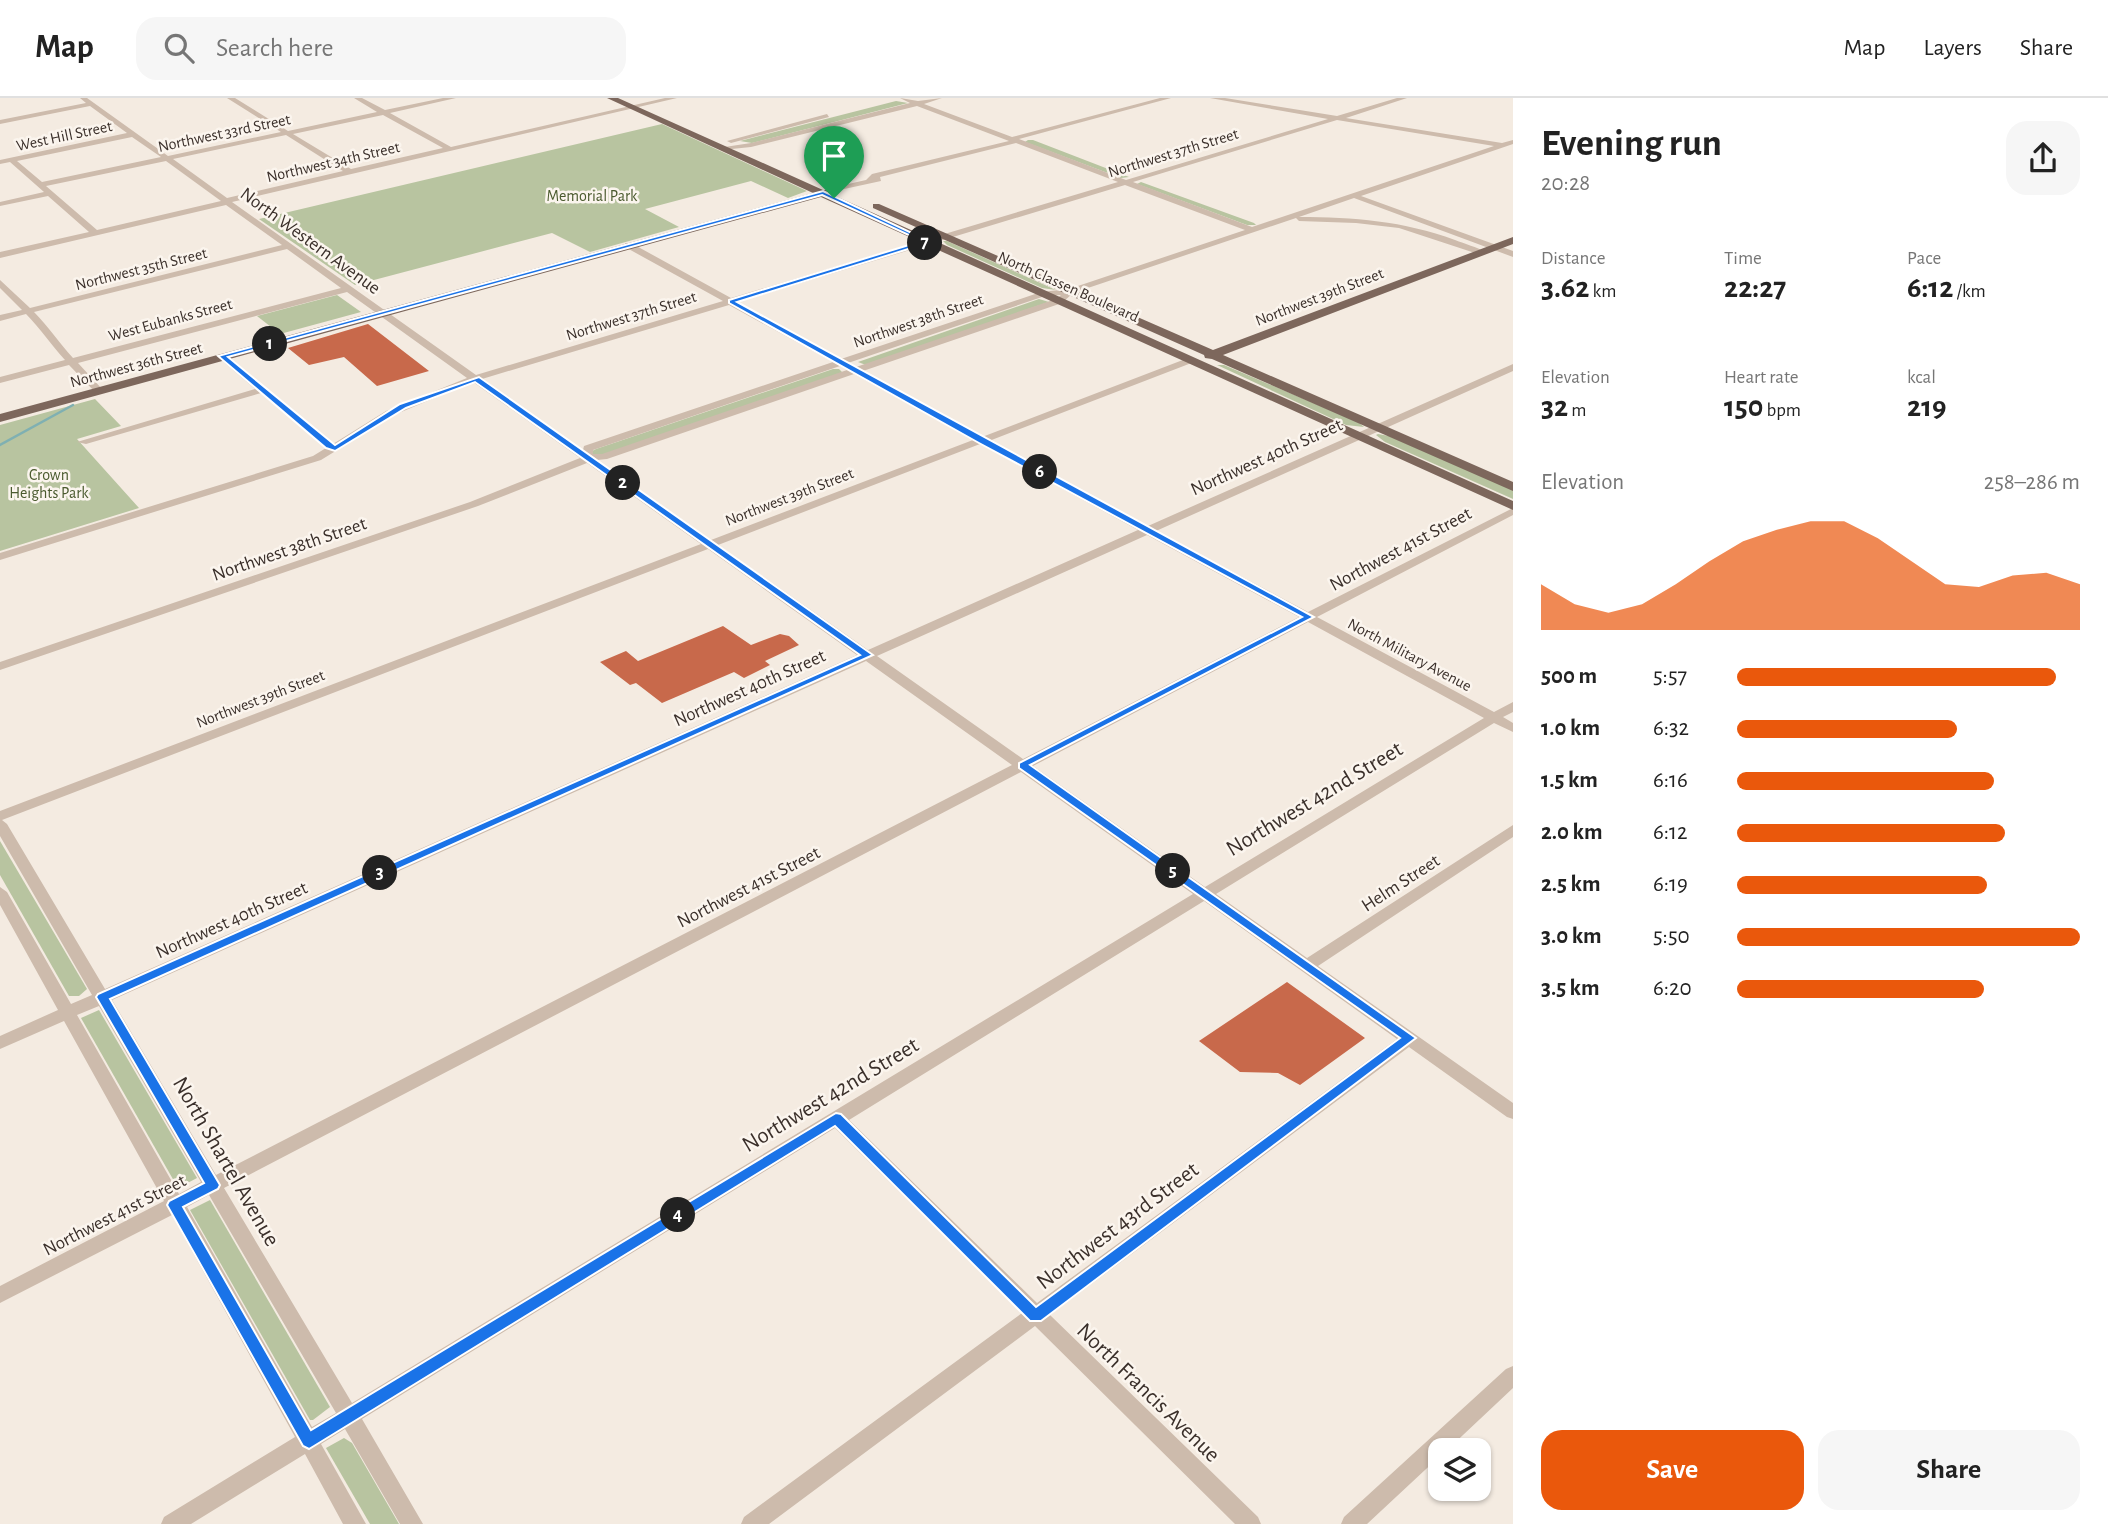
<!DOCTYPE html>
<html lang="en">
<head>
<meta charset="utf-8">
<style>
  body { margin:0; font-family:"Alegreya Sans",sans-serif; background:#f6f6f6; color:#222; height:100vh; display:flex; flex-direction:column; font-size:26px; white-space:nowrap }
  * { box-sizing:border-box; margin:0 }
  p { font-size:23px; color:#767676 }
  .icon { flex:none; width:38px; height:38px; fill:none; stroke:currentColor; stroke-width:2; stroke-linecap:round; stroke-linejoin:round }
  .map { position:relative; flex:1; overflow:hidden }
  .panel { display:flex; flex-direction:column; background:#fff; width:595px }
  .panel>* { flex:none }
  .fabs { position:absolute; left:1428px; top:1340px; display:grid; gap:14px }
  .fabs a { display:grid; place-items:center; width:63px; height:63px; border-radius:14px; background:#fff; box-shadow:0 2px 5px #0004; font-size:35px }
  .pin { position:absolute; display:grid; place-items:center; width:60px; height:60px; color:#fff; margin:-72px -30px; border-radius:50% 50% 50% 0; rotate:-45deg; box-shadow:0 0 7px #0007 }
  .pin .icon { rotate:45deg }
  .km { position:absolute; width:35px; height:35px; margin:-18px; border-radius:50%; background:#222; color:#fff; font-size:19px; line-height:35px; text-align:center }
  .round { display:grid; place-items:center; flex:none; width:74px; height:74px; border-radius:21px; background:#f6f6f6 }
  .head { display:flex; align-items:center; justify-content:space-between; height:119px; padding:0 28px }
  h1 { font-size:38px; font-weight:700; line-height:52px }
  .metrics { display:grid; grid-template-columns:repeat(3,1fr); gap:10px; height:119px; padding:7px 28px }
  .metrics div { display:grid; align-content:center }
  .metrics b { font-size:30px; font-weight:700 }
  .metrics small { font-size:19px; font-weight:400 }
  .metrics p { font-size:19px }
  .chart { height:196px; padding:14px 28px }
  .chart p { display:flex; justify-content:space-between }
  .chart svg { width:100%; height:126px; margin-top:7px; fill:#ea580c; opacity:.7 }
  .cta { display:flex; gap:14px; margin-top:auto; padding:14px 28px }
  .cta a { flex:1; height:80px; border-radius:21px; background:#ea580c; color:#fff; font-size:28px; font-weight:700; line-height:80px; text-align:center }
  .cta a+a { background:#f6f6f6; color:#222 }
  ul { padding:0 28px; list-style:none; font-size:23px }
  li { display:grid; grid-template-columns:112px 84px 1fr; align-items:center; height:52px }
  li i { height:18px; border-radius:9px; background:#ea580c }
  header { display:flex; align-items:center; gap:42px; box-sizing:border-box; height:98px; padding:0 35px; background:#fff; border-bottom:2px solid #e0e0e0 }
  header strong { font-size:33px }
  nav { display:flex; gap:38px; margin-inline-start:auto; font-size:24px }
  .search { width:490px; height:63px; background:#f6f6f6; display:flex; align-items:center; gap:18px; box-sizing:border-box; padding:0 24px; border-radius:21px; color:#767676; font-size:26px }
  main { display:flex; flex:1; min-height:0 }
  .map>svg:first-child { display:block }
  .green { fill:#b8c4a0 }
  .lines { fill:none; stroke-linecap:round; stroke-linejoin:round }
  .stream { stroke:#7fb0b2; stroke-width:2.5 }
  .building { fill:#c8694b }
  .minor { fill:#cdbbac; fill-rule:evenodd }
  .major { fill:#7d675c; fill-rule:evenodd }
  .route { fill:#1a73e8; stroke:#fff; stroke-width:2; fill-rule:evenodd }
  .labels { text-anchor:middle; stroke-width:5; stroke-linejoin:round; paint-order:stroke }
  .far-street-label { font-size:16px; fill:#3b302b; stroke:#fbf5ee }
  .far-park-label { font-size:16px; fill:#4a5a2e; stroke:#fbf5ee }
  .street-label { font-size:19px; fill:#3b302b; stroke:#fbf5ee }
  .near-street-label { font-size:23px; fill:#3b302b; stroke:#fbf5ee }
</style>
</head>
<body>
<header>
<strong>Map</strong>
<div class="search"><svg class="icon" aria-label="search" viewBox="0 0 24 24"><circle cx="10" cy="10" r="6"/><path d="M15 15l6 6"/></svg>Search here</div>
<nav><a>Map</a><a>Layers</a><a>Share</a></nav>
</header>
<main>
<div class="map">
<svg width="1513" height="1426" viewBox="0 0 1513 1426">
  <rect width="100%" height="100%" fill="#f4ebe1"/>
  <g class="green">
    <polygon points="896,3 908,5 752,45 740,43"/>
    <polygon points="662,26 807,93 788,100 751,83 645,111 679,129 590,154 552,135 355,187 259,121"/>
    <polygon points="1028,42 1033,42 1129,79 1121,80 1025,44"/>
    <polygon points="1141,84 1254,125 1256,127 1247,127 1137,86"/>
    <polygon points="943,143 947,143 1056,192 1042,190 947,147"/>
    <polygon points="337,197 361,214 280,236 257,218"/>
    <polygon points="1039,201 1049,204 866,267 858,264"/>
    <polygon points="1217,267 1224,267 1358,324 1364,329 1346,327"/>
    <polygon points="833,271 839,271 843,275 602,357 593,356 592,353 596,351"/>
    <polygon points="95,301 121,328 77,341 139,410 0,453 0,327"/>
    <polygon points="1378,336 1389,338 1513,392 1513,401 1385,344 1376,337"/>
    <polygon points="0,743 87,891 79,898 69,898 0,777"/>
    <polygon points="99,912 197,1080 178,1090 81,920"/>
    <polygon points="210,1102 330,1309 313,1322 310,1322 190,1112"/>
    <polygon points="344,1340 352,1345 399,1426 370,1426 326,1350"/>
  </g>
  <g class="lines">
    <polyline class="stream" points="0,347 73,307"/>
  </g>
  <g class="building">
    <polygon points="368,226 429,273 377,288 344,259 309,267 288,250"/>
    <polygon points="723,528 751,547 780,536 789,538 799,547 765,563 770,567 744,580 734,574 662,605 636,585 630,587 600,564 626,553 638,563"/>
    <polygon points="1287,884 1365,940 1300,987 1278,975 1240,974 1199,943"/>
  </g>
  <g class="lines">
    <g class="minor">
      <path d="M 80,0 L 87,0 L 94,5 L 168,58 L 281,34 L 227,0 L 235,0 L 288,33 L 377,14 L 354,0 L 362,0 L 385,12 L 443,0 L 456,0 L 390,15 L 451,49 L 665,0 L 677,0 L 232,104 L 476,277 L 723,203 L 625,149 L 625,145 L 631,145 L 731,200 L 1118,84 L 1016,45 L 880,79 L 881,83 L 835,93 L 835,89 L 866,82 L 872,76 L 1009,43 L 917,8 L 751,49 L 722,52 L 718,50 L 751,45 L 910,5 L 900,0 L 918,3 L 942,0 L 924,6 L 1012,39 L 1160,0 L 1171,0 L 1019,41 L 1126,82 L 1328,21 L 1210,0 L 1225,0 L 1337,18 L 1397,0 L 1407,0 L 1346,20 L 1502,45 L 1513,42 L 1513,46 L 1361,98 L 1513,153 L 1513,159 L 1354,100 L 1299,119 C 1354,119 1403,123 1455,142 C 1465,146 1477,149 1485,154 L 1478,156 L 1399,130 L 1356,125 L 1299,123 L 1296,120 L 1073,195 L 1062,205 L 863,273 L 982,339 L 1188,260 L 1194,260 L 1194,264 L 989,343 L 1148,428 L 1513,266 L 1513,273 L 1156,433 L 1308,514 L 1513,410 L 1513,417 L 1317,519 L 1494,614 L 1513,604 L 1513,614 L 1503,619 L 1513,625 L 1513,634 L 1494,625 L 1216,796 L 1307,860 L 1513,727 L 1513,739 L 1318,868 L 1513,1005 L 1513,1021 L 1507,1019 L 1409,949 L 1050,1217 L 1258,1419 L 1261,1426 L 1235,1426 L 1035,1228 L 769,1426 L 741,1426 L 744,1419 L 1022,1215 L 835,1030 L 362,1321 L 423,1426 L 400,1426 L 345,1331 L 321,1346 L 366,1426 L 343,1426 L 305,1356 L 191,1426 L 161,1426 L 164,1419 L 295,1339 L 172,1117 L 0,1205 L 0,1188 L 164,1103 L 64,923 L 0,951 L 0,938 L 58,912 L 0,807 L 0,789 L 7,794 L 71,906 L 92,897 L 0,738 L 0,713 L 701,446 L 587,365 L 478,408 L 0,572 L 0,564 L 470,404 L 580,360 L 473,284 L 394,317 L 321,362 L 0,462 L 0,455 L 313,358 L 326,350 L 261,295 L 86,346 L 77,344 L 255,291 L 219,260 L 219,256 L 225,256 L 333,346 L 386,313 L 467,280 L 347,194 L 78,265 L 102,291 L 102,295 L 96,295 L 69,267 L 0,285 L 0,279 L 65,262 C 51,247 41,231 26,216 L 0,223 L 0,217 L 22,212 L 0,190 L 0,182 L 30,210 L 282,147 L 226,107 L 0,160 L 0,154 L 89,134 L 48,98 L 0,108 L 0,104 L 44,94 L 10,64 L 0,66 L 0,62 L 127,35 L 90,8 L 0,26 L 0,22 L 86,5 ZM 383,17 L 443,50 L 351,71 L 293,36 ZM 1337,22 L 1494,48 L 1252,129 L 1133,84 ZM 286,37 L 343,73 L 227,100 L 173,61 ZM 132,39 L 161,59 L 42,84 L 17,63 ZM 166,63 L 221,103 L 97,132 L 46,88 ZM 1125,87 L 1245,132 L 1069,191 L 1041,194 L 841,261 L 738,204 ZM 287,151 L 341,190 L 73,260 C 59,245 49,229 34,214 ZM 1061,197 L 1056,201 L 856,269 L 848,265 L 1045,198 ZM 729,207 L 833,264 L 584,348 L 583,352 L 482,281 ZM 840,268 L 847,272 L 602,356 L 593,356 L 593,352 ZM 854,276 L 973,342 L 711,442 L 597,362 L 607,361 ZM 980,346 L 1138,432 L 868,552 L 718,447 ZM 1147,437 L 1299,519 L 1023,661 L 877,558 ZM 708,451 L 857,557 L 105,891 L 7,726 L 2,722 ZM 1308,524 L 1484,620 L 1205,789 L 1033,668 ZM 866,563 L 1012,667 L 216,1077 L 112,902 ZM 1021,674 L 1193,796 L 352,1305 L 224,1090 ZM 1204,803 L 1397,941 L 1037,1205 L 849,1022 ZM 99,908 L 201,1084 L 179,1096 L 77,917 ZM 209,1097 L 336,1315 L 312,1329 L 187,1109 Z"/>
      <polygon points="827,16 829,19 731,45 727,43"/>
      <polygon points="1513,1268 1513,1290 1446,1353 1440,1353 1440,1358 1367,1426 1341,1426 1344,1419 1506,1271"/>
    </g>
    <g class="major">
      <polygon points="607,0 618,0 823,92 830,92 831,96 1513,403 1513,412 821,99 0,324 0,316 813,95"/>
      <polygon points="873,106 879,106 1213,252 1513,139 1513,146 1223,257 1513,384 1513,393 1212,261 1205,260 1204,257 873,110"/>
    </g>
  </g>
  <path class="route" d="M 823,93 L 931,144 L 737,204 L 1314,519 L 1030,667 L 1416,940 L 1041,1223 L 1030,1223 L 835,1028 L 314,1348 L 309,1351 L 303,1348 L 167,1107 L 169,1103 L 204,1085 L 96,899 L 98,896 L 860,557 L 475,284 L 406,310 L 335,353 L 326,350 L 218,258 ZM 822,97 L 922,143 L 729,202 L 729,205 L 979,345 L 1302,519 L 1019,665 L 1019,670 L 1400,940 L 1036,1209 L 841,1016 L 836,1015 L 311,1332 L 183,1109 L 218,1091 L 220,1087 L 110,901 L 873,557 L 479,279 L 400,306 L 335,347 L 228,259 Z"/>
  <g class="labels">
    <g class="far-street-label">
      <text transform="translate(224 34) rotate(-12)" y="6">Northwest 33rd Street</text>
      <text transform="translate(64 37) rotate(-12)" y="6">West Hill Street</text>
      <text transform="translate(1173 54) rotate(-17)" y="6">Northwest 37th Street</text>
      <text transform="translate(333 63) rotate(-13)" y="6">Northwest 34th Street</text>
      <text transform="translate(141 170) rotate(-14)" y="6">Northwest 35th Street</text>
      <text transform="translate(1069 188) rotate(24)" y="6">North Classen Boulevard</text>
      <text transform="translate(1319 198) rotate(-21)" y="6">Northwest 39th Street</text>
      <text transform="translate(631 217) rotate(-17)" y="6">Northwest 37th Street</text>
      <text transform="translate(170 221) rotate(-15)" y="6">West Eubanks Street</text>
      <text transform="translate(918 222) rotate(-19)" y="6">Northwest 38th Street</text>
      <text transform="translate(136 266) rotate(-15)" y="6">Northwest 36th Street</text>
      <text transform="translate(789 398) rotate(-21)" y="6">Northwest 39th Street</text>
      <text transform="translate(1410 556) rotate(28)" y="6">North Military Avenue</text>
      <text transform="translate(260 600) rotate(-21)" y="6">Northwest 39th Street</text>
    </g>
    <g class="far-park-label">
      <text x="592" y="103">Memorial Park</text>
      <text x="49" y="382">Crown<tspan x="49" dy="18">Heights Park</tspan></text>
    </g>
    <g class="street-label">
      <text transform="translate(311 142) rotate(36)" y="7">North Western Avenue</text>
      <text transform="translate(1266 358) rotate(-24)" y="7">Northwest 40th Street</text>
      <text transform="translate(289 450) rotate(-19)" y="7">Northwest 38th Street</text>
      <text transform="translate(1400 450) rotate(-28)" y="7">Northwest 41st Street</text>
      <text transform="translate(749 589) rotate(-24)" y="7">Northwest 40th Street</text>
      <text transform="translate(1400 784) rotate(-33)" y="7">Helm Street</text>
      <text transform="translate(748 788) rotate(-27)" y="7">Northwest 41st Street</text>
      <text transform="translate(231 821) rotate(-24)" y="7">Northwest 40th Street</text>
      <text transform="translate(114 1116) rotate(-27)" y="7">Northwest 41st Street</text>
    </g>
    <g class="near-street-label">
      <text transform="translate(1314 700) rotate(-31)" y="8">Northwest 42nd Street</text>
      <text transform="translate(830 996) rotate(-31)" y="8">Northwest 42nd Street</text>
      <text transform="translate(227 1063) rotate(60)" y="8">North Shartel Avenue</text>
      <text transform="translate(1117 1127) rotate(-37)" y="8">Northwest 43rd Street</text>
      <text transform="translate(1149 1294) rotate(44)" y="8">North Francis Avenue</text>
    </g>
  </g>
</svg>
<div class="fabs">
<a><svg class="icon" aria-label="layers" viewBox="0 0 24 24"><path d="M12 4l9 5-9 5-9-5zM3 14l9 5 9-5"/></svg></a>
</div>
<div class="pin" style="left:834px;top:100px;background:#1e9e55"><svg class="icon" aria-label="arrive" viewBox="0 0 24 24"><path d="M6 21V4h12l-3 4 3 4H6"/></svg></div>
<b class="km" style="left:270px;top:246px">1</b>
<b class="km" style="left:623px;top:385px">2</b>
<b class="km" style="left:380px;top:775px">3</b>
<b class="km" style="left:678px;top:1117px">4</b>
<b class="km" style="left:1173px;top:773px">5</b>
<b class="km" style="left:1040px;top:374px">6</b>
<b class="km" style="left:925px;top:145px">7</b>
</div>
<section class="panel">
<div class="head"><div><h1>Evening run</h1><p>20:28</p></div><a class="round"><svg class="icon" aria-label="share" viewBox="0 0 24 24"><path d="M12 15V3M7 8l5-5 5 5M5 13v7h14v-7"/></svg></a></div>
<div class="metrics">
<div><p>Distance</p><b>3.62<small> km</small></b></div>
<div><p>Time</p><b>22:27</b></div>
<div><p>Pace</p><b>6:12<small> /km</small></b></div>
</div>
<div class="metrics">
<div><p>Elevation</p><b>32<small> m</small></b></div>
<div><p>Heart rate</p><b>150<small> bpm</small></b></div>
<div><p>kcal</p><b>219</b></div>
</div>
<div class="chart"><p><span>Elevation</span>258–286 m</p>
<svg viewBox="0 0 160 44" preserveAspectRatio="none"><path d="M0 44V28L10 35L20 38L30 35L40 28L50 20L60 13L70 9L80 6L90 6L100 12L110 20L120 28L130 29L140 25L150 24L160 28V44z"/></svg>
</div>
<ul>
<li><b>500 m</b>5:57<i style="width:93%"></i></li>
<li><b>1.0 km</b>6:32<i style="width:64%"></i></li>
<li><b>1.5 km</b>6:16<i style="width:75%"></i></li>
<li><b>2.0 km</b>6:12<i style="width:78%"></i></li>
<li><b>2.5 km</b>6:19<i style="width:73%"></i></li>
<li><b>3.0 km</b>5:50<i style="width:100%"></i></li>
<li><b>3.5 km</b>6:20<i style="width:72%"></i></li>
</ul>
<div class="cta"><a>Save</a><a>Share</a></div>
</section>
</main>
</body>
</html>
